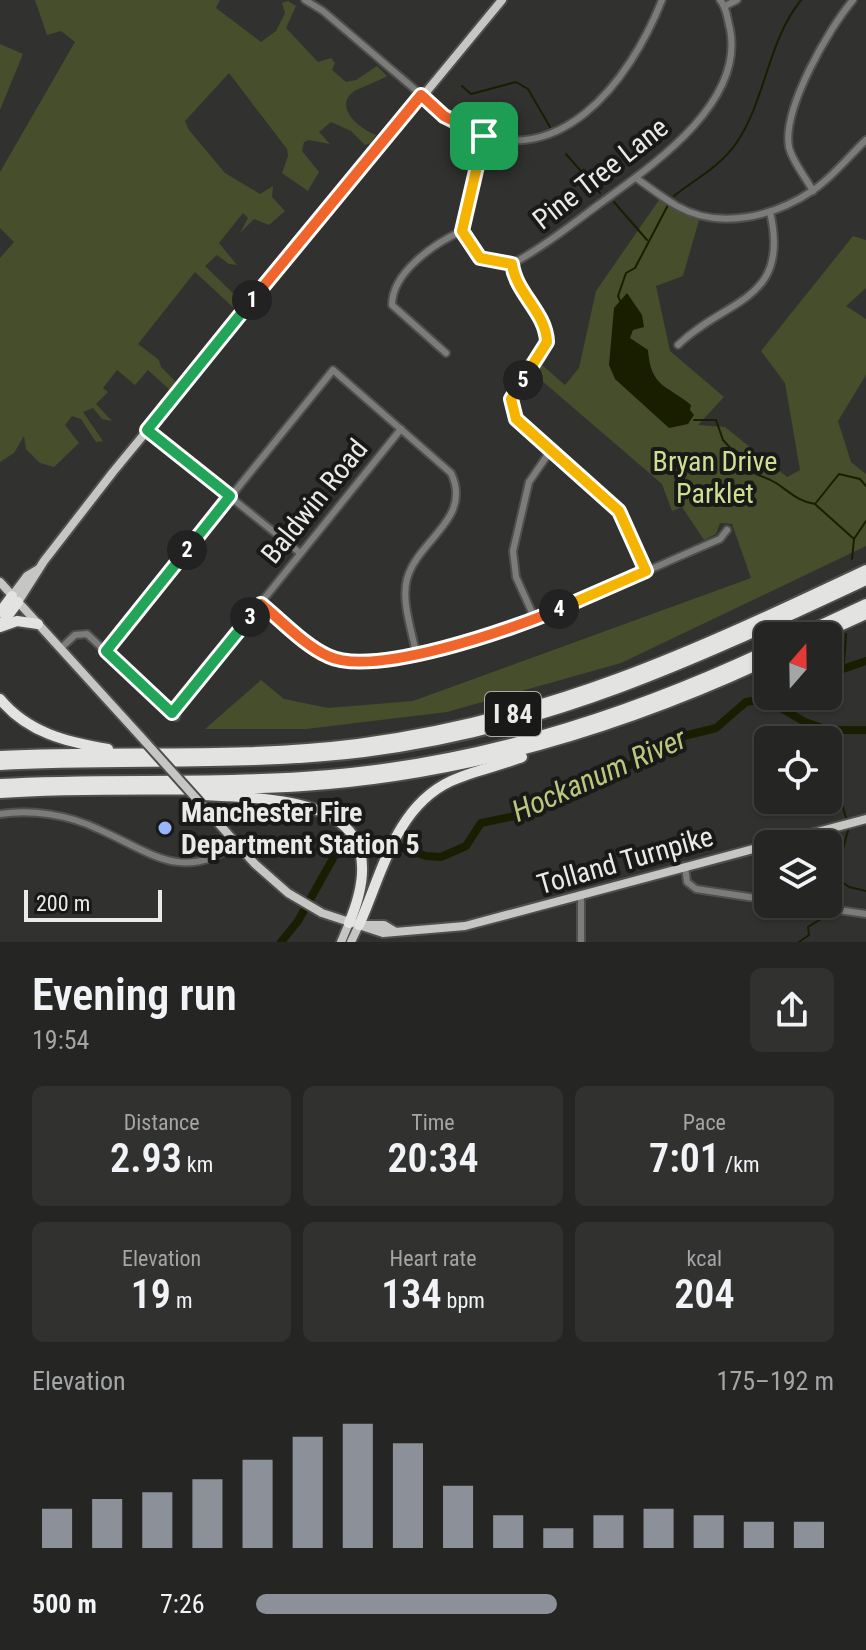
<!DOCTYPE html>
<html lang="en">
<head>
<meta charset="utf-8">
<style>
  body { margin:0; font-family:"Roboto Condensed",sans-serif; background:#313230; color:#f1f3f6; height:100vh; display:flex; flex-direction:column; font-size:30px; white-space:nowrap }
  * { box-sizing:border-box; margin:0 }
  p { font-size:26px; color:#a3a5a6 }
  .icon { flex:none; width:44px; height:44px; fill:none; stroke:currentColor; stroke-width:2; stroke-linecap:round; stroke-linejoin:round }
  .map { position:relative; height:942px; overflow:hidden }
  .panel { display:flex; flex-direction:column; background:#252623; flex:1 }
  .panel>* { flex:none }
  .needle { width:52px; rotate:20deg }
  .controls { position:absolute; left:754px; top:622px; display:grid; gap:16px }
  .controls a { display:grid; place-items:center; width:88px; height:88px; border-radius:12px; background:#252623; box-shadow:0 2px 6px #0004,0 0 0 2px #424341; font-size:40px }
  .scale { position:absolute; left:24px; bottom:20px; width:138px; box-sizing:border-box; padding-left:8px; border:4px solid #eaeae8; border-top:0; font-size:22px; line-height:28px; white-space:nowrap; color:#eaeae8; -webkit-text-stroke:6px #191918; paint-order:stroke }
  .pin { position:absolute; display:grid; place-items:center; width:68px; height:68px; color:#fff; margin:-34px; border-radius:16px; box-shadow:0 4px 12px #0006 }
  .km { position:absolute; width:40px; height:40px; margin:-20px; border-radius:50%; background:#222; color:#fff; font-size:22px; line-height:40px; text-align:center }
  .round { display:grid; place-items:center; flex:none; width:84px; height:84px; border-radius:12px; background:#313230 }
  .overview { display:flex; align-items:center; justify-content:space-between; height:136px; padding:0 32px }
  h1 { font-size:44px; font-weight:600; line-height:60px }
  .metrics { display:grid; grid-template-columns:repeat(3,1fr); gap:12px; height:136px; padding:8px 32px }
  .metrics div { display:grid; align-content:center; border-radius:12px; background:#313230; text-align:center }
  .metrics b { font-size:40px; font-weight:600 }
  .metrics small { font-size:22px; font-weight:400 }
  .metrics p { font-size:22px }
  .chart { height:224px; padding:16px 32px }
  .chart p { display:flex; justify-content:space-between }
  .chart svg { width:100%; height:144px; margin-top:8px; stroke:#8c9099; stroke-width:6 }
  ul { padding:0 32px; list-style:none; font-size:26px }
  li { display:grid; grid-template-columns:128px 96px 1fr; align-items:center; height:60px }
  li i { height:20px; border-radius:10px; background:#8c9099 }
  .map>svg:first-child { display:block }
  .green { fill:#474e2b }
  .water { fill:#191e00 }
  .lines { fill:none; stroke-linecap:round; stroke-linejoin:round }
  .stream { stroke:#191e00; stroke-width:2 }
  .river { stroke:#191e00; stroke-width:8 }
  .minor-casing { stroke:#4f4f4d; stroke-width:10 }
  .major-casing { stroke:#4f4f4d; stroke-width:12 }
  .highway-casing { stroke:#4f4f4d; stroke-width:14 }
  .minor { stroke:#7c7c7b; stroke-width:6 }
  .major { stroke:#c6c6c4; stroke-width:8 }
  .highway { stroke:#e3e4e1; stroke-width:10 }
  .major-bridge-casing { stroke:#4f4f4d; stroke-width:12; stroke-linecap:butt }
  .major-bridge { stroke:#c6c6c4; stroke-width:8 }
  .split-1-casing { stroke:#fff; stroke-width:16 }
  .split-2-casing { stroke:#fff; stroke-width:16 }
  .split-3-casing { stroke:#fff; stroke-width:16 }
  .split-4-casing { stroke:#fff; stroke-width:16 }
  .split-5-casing { stroke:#fff; stroke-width:16 }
  .split-6-casing { stroke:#fff; stroke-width:16 }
  .split-1 { stroke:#f0652b; stroke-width:10 }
  .split-2 { stroke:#22a559; stroke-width:10 }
  .split-3 { stroke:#22a559; stroke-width:10 }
  .split-4 { stroke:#f0652b; stroke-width:10 }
  .split-5 { stroke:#f5b400; stroke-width:10 }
  .split-6 { stroke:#f5b400; stroke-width:10 }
  .poi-dot { fill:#99b5fd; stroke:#191918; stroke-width:3 }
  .labels { text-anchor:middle; stroke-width:8; stroke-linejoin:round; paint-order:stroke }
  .shield { fill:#191918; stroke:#ababaa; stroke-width:2 }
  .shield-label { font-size:26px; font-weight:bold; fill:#eaeae8 }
  .street-label { font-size:28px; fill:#eaeae8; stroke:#191918 }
  .park-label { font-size:28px; fill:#cfdf92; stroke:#191918 }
  .poi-label { font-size:28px; font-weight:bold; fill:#eaeae8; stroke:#191918; text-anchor:start }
  .water-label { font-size:30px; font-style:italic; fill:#b9c87c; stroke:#191918 }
</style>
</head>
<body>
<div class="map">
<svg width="866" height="942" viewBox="0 0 866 942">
  <rect width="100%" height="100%" fill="#31322f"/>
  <g class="green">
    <path d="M 35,0 L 220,0 L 216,8 L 261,42 L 276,31 L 285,13 L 282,3 L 288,1 L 296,6 L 286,28 L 318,62 L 331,58 L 335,63 L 332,70 L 346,82 L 356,80 L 377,66 L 387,76 C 381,80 357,89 353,92 C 333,108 361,130 376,135 L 371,143 L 365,145 L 351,131 L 331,122 L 319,132 L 330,144 L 309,140 L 304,142 L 302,151 L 319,172 L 308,191 L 282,173 L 288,156 L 287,149 L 229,73 L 185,121 L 189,130 L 225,173 L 260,194 L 273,186 L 272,197 L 285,211 L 269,225 L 254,219 L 240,233 L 248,218 L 243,213 L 219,243 L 237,265 L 229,264 L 217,255 L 205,266 L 242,302 L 236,310 L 195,272 L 138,344 L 159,360 L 161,367 L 177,383 L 171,391 L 148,370 L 135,385 L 117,370 L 103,388 L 108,392 L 96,404 L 112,421 L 102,419 L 93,408 L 83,412 L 103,441 L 96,442 L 81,419 L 72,416 L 65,425 L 79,443 L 54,467 L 40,463 L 26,449 L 24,436 L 14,453 L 0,462 L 0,258 L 14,242 L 0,228 L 0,172 L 75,42 L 61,31 L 47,35 Z"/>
    <polygon points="0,44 23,54 0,110"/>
    <polygon points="659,200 699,220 683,276 656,286 670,351 724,397 698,425 725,427 787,477 800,470 785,383 761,351 853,236 866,240 866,288 846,306 866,319 866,375 838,421 851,462 866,474 866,546 621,663 447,712 306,729 205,729 261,680 284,699 328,708 413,701 751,578 732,524 720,523 716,534 704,540 682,507 672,511 662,484 534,374 542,365 565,385 579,368 596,291"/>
  </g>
  <path class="water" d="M 627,293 L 642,315 L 644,327 L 633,330 L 630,338 L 648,350 C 651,388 666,384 691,405 L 690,410 L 694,415 L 688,424 L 669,428 L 615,379 L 609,365 L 614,308 Z"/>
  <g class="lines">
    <g class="stream">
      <polyline points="462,86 471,94 516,82 528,89 550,127"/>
      <polyline points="566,154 600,193"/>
      <path d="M 674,196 C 695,179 718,168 735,145 C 766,101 767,42 801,0"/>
      <polyline points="614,202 647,240"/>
      <polyline points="621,303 618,296 626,273 635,268 668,205"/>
      <path d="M 694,420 L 716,420 L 723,440 L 733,451 L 745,455 C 749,478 760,473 776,483 C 790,492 797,501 815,504 L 839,474 L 860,479 L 866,486"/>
      <polyline points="816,505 854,539"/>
      <polyline points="852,559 854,539 866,521"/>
      <polyline points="835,672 844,663 846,634"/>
      <polyline points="812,724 819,740"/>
      <polyline points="828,757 847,821"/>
      <polyline points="849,827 835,877 849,887 866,891"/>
      <polyline points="831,903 835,877"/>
      <polyline points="799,942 809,935 808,927 829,914"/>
    </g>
    <g class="river">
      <polyline points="828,674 866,661"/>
      <polyline points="767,700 805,722 828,730 866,730"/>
      <polyline points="281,942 298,921 336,853 388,843 426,856 441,857 466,846 481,823 515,816 548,797 594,784 618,769 648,759 680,737 716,728 746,702 782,696"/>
    </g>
    <defs>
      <g id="minor">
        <path d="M 305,0 L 323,11 C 352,36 382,61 411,86 C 427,100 439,115 458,125 C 557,179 630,81 662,0"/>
        <polyline points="725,6 737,0"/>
        <path d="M 484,136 L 462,231 L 480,258 L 512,264 C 543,247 570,226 598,205 C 650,167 745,104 730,29 C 727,18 727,8 720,0"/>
        <path d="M 636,178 C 649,187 663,198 677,206 C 719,230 773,217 812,191 C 832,178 849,156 866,140"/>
        <path d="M 813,191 C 806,178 792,161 789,147 C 782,109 829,28 853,0"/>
        <path d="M 512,264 C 516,292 552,316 547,343 C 541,374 500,385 516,419 L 619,511 L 646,571"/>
        <path d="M 678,345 C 726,298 791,302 770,212"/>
        <path d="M 446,353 L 392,305 C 392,272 435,243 462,231"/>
        <polyline points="147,430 300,553"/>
        <path d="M 261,604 C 285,623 314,656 345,662 C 364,666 387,658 406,655 C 517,633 617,583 720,539 L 727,530"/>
        <polyline points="535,619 516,577 513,551 529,482 551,450"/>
        <polyline points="61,648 75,635 87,634 176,717"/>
        <path d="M 106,651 L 333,370 L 451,473 C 473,519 418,539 407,579 C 401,601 412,631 416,653"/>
        <polyline points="172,713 401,429"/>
        <path d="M 0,814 C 32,809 69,815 98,829 C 151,852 181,883 237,844"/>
        <polyline points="685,866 687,882 696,889 768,900"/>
        <polyline points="581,895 581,942"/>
        <polyline points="797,904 866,914"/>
      </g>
      <g id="major">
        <polyline points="0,582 141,737"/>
        <polyline points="12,596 27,576 37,570"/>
        <polyline points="18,602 44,561 113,472 502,0"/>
        <polyline points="202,805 255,864 288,893 322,913 383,933 465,926 866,819"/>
        <polyline points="360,925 384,925 394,931"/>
        <polyline points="341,942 349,923"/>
        <polyline points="351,942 359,925"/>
      </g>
      <g id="highway">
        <polyline points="0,612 12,596"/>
        <polyline points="1,625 18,602"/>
        <polyline points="0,627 17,621 38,624"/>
        <polyline points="797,636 866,604"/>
        <polyline points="818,636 866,614"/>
        <path d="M 0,699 C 28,733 67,742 108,749"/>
        <path d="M 0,756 C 119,750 239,759 358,744 C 550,719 694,651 866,570"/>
        <path d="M 0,765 C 121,758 243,767 364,752 C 550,729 699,658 866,580"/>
        <path d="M 0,784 C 101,778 202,784 303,777 C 467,767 620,719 768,650"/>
        <path d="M 0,793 C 101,786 202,793 303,786 C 467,775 620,729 768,660"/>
        <path d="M 200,795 C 288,799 401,800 349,923"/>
        <path d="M 359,925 C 382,874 395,807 451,781 C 473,771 499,766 522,757"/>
      </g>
    </defs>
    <use href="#minor" class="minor-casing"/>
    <use href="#major" class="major-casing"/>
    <use href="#highway" class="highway-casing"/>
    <use href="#minor" class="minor"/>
    <use href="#major" class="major"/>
    <use href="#highway" class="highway"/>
    <defs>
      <polyline id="major-bridge" points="141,737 202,805"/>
    </defs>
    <use href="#major-bridge" class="major-bridge-casing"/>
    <use href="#major-bridge" class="major-bridge"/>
  </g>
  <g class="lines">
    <defs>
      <polyline id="split-1" points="252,300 421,95 444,116 484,136"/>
      <polyline id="split-2" points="187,550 230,496 147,430 252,300"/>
      <polyline id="split-3" points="187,550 106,651 172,713 250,617"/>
      <path id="split-4" d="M 250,617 L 261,604 C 282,621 304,645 328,656 C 373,678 513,629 559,609"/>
      <polyline id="split-5" points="523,380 511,399 516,419 619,511 646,571 559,609"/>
      <path id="split-6" d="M 484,136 L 462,231 L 480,258 L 512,264 C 516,294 546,312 547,342 L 523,380"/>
    </defs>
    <use href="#split-1" class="split-1-casing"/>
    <use href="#split-2" class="split-2-casing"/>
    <use href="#split-3" class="split-3-casing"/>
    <use href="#split-4" class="split-4-casing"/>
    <use href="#split-5" class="split-5-casing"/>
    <use href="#split-6" class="split-6-casing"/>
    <use href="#split-1" class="split-1"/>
    <use href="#split-2" class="split-2"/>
    <use href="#split-3" class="split-3"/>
    <use href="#split-4" class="split-4"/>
    <use href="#split-5" class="split-5"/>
    <use href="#split-6" class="split-6"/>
  </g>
  <circle class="poi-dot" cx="165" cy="828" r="8"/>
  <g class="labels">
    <rect class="shield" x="485" y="692" width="56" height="44" rx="6"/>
    <g class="shield-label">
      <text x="513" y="723">I 84</text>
    </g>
    <g class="street-label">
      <text transform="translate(600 173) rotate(-38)" y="10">Pine Tree Lane</text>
      <text transform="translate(314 501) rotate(-51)" y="10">Baldwin Road</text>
      <text transform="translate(625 860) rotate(-16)" y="10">Tolland Turnpike</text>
    </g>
    <g class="park-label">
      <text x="715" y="471">Bryan Drive<tspan x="715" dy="32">Parklet</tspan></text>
    </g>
    <g class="poi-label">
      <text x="181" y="822">Manchester Fire<tspan x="181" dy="32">Department Station 5</tspan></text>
    </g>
    <g class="water-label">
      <text transform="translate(599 775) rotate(-24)" y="10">Hockanum River</text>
    </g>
  </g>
</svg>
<div class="controls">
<a><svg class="needle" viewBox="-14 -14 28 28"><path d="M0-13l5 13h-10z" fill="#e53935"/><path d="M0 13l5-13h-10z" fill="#a3a5a6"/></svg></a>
<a><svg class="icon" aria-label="locate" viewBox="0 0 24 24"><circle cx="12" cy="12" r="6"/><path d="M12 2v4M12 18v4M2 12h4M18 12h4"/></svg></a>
<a><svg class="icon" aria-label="layers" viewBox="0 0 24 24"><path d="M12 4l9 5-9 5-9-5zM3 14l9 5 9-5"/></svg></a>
</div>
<div class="scale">200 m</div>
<div class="pin" style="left:484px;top:136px;background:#1e9e55"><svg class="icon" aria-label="arrive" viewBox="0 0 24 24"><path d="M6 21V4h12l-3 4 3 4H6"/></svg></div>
<b class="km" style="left:252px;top:300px">1</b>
<b class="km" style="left:187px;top:550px">2</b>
<b class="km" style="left:250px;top:617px">3</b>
<b class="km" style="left:559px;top:609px">4</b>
<b class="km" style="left:523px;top:380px">5</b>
</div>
<section class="panel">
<div class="overview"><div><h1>Evening run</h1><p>19:54</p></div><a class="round"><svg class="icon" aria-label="share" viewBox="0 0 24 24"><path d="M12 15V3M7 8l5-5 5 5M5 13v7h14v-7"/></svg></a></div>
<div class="metrics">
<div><p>Distance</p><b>2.93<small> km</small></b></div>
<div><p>Time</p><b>20:34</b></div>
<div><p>Pace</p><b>7:01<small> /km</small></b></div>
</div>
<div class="metrics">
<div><p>Elevation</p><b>19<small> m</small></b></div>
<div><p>Heart rate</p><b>134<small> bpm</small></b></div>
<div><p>kcal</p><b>204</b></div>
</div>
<div class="chart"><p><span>Elevation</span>175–192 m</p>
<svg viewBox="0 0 160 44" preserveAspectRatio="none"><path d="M5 44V32M15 44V29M25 44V27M35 44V23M45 44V17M55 44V10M65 44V6M75 44V12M85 44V25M95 44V34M105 44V38M115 44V34M125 44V32M135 44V34M145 44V36M155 44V36"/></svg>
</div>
<ul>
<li><b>500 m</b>7:26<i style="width:52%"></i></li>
</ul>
</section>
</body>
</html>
